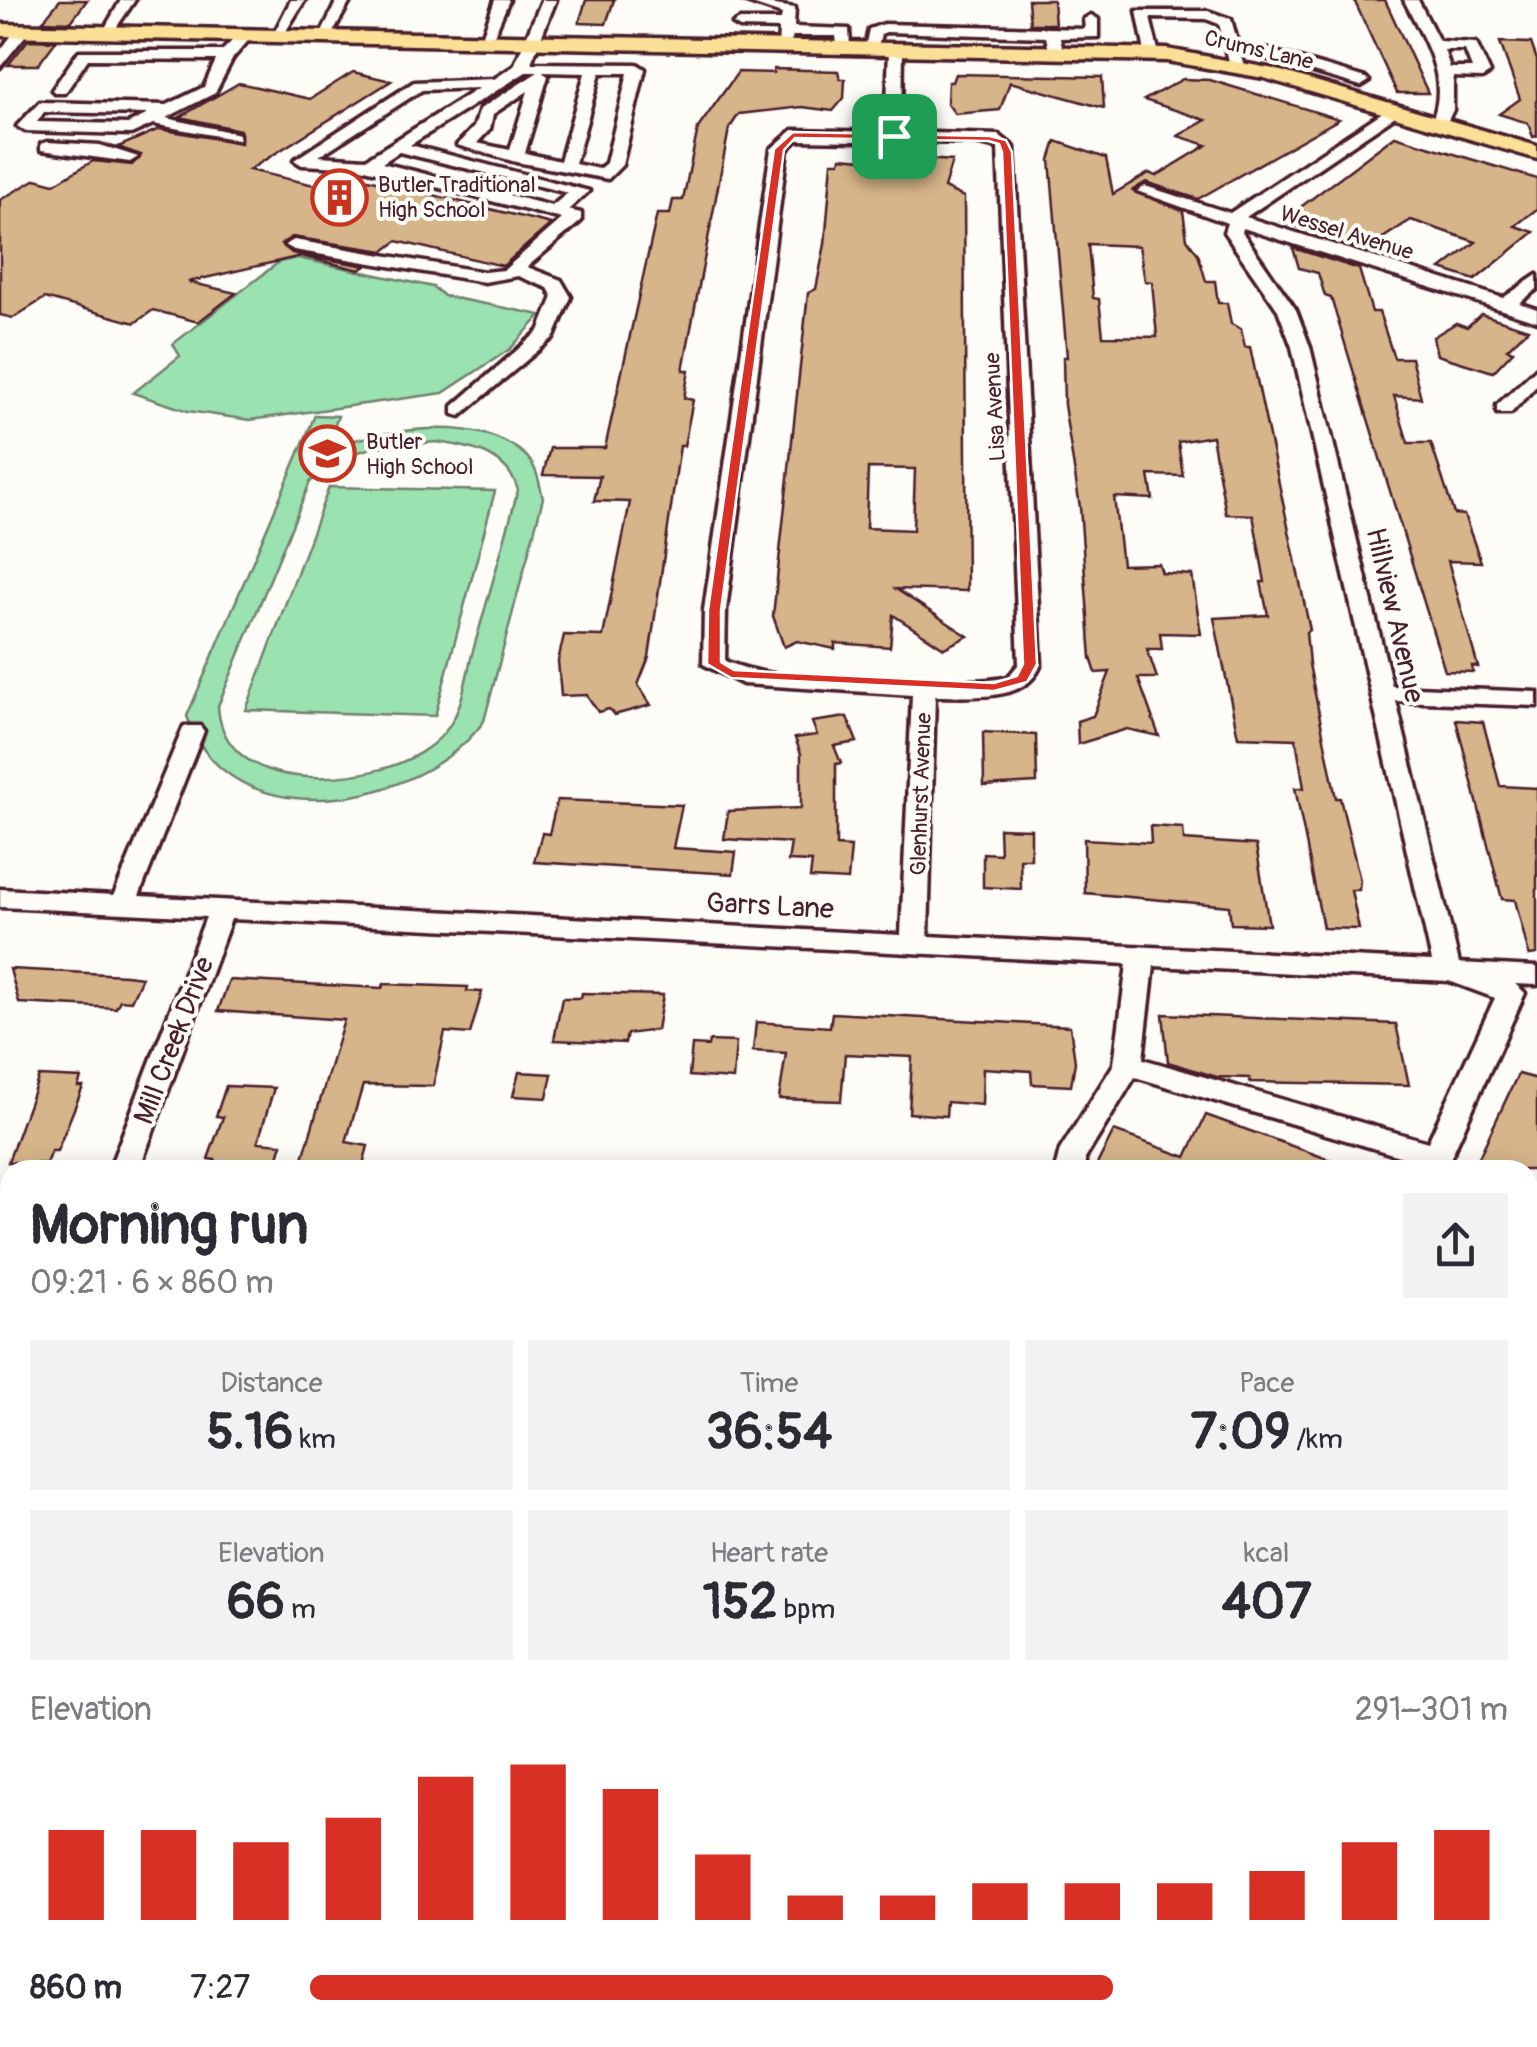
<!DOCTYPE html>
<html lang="en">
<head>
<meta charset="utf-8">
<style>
  body { margin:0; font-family:Pangolin,sans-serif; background:#f2f2f3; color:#2b2b33; height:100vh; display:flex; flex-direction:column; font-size:38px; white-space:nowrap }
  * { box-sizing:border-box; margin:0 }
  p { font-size:32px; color:#7c7c81 }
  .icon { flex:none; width:55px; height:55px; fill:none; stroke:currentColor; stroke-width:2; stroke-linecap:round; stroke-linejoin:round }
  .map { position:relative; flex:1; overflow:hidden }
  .panel { position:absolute; left:0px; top:1160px; width:1538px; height:888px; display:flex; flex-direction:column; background:#fff; border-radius:30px 30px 0 0; box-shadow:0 5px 25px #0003 }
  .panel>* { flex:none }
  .pin { position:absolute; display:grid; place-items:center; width:85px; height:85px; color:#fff; margin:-42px; border-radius:20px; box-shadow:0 5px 15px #0006 }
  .round { display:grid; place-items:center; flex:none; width:105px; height:105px; border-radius:0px; background:#f2f2f3 }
  .summary { display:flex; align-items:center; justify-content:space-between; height:170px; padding:0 30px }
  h1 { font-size:55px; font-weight:700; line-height:75px }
  .metrics { display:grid; grid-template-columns:repeat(3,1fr); gap:15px; height:170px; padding:10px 30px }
  .metrics div { display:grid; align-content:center; border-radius:0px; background:#f2f2f3; text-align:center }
  .metrics b { font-size:50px; font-weight:700 }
  .metrics small { font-size:28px; font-weight:400 }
  .metrics p { font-size:28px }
  .chart { height:280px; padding:20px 30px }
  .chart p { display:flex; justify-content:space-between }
  .chart svg { width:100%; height:180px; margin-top:10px; stroke:#d93025; stroke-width:6 }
  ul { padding:0 30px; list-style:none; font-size:32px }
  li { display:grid; grid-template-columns:160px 120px 1fr; align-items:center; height:75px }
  li i { height:25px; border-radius:12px; background:#d93025 }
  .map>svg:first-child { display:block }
  .green { fill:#9ae2b0; stroke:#72806e; stroke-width:2.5; fill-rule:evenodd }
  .building { fill:#d7b58a; stroke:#4a1f2b; stroke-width:2.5; fill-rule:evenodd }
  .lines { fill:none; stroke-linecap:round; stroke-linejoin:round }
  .minor-casing { stroke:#4a1f2b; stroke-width:7 }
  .major-casing { stroke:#4a1f2b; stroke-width:7 }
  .minor { fill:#fdfcf7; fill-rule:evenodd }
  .major { fill:#fadf96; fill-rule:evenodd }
  .route { fill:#d93025; stroke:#fff; stroke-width:2.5; fill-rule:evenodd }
  .labels { text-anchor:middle; stroke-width:8; stroke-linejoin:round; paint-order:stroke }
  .far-street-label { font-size:22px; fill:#4a1f2b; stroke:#fdfcf7 }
  .far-poi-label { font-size:22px; fill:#4a1f2b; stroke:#fdfcf7; text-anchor:start }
  .street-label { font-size:28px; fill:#4a1f2b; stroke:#fdfcf7 }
</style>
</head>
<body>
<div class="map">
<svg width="1537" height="2047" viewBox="0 0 1537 2047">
  <rect width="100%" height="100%" fill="#fdfcf7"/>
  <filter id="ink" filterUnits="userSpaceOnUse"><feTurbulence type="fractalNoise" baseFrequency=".01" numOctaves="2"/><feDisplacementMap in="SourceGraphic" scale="20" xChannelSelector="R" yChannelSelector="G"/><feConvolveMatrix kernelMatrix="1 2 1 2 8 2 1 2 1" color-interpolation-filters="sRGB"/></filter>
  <g filter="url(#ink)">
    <g class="green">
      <polygon points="298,258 433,287 444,296 541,315 510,349 443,393 250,420 188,411 133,393 180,356 173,344 279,262"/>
      <path d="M 315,415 L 338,416 L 327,448 C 380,431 478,412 525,455 C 537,466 539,482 543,498 L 484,721 C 421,809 228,842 187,716 ZM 437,442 C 471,447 507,453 518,490 C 503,545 488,599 472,654 C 467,675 463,701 453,720 C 425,773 330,785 279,773 C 243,764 220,742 218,706 L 310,482 L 343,457 L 374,447 Z"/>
      <polygon points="329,487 495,491 435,716 246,710"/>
    </g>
    <g class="building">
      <polygon points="60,0 87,0 71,22 43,21"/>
      <polygon points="586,0 614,0 606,24 579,23"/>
      <polygon points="1028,0 1053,0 1055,24 1030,24"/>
      <polygon points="1354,0 1385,0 1428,93 1397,93"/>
      <polygon points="28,40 56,41 38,65 8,65"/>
      <polygon points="1500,42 1531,43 1537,60 1537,136 1533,137 1528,123 1499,114 1520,99"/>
      <polygon points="774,69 838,71 840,79 845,79 844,98 833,111 802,107 739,114 729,129 683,370 689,370 684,398 693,400 684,446 680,446 649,657 638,685 651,705 614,715 609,709 598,712 587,695 561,696 558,661 564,635 603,636 630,502 594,501 600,476 543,475 550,448 605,448 657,214 670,214 673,200 683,200 698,128 738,72 773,73"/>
      <polygon points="353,72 391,81 249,170 314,185 344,173 551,224 503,266 397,241 384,251 292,237 281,244 292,253 366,266 360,270 301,256 188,282 236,293 198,322 153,310 135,323 45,298 13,318 0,315 0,200 36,179 54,184 93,161 132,165 141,155 118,147 159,129 241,143 240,130 180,117 239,83 310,99"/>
      <polygon points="955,74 1102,77 1104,108 1010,82 1000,110 955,114 947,103 948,82 952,82"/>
      <path d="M 1183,79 L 1210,80 L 1339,119 L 1198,199 L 1146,182 L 1133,190 L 1183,211 L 1187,239 L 1198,254 L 1206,281 L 1215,281 L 1218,303 L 1227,303 L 1231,324 L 1241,329 L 1245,347 L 1250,347 L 1310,630 L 1306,632 L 1309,664 L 1336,798 L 1340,798 L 1360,880 L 1359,890 L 1351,890 L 1359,929 L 1323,928 L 1295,788 L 1304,788 L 1296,739 L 1238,737 L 1214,618 L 1268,615 L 1261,582 L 1265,582 L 1253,515 L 1226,514 L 1212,436 L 1178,442 L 1183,476 L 1149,475 L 1153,499 L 1114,497 L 1122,565 L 1159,564 L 1162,573 L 1192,575 L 1201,634 L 1160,633 L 1162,649 L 1147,649 L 1157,678 L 1138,678 L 1159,736 L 1127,729 L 1078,744 L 1077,721 L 1093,716 L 1110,672 L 1096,673 L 1091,658 L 1080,507 L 1064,405 L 1063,357 L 1067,357 L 1050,160 L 1056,141 L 1106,158 L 1113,194 L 1149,173 L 1156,176 L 1207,145 L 1178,136 L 1206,120 L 1144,100 ZM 1088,244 L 1139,246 L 1145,281 L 1152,282 L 1157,337 L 1103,336 L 1099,299 L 1093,298 Z"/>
      <polygon points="1395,136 1537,179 1537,209 1515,226 1534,232 1475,280 1441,269 1476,242 1411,220 1364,250 1282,221"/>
      <path d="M 841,157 L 873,160 L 873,168 L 912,169 L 926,159 L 952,161 L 944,188 L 964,197 L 967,591 L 896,589 L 968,636 L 944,648 L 893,615 L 890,647 L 835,643 L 835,649 L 797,641 L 784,647 L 773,616 L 808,293 L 816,289 L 825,244 L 832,162 L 840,162 ZM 868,468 L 915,469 L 913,530 L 866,528 Z"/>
      <polygon points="1293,248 1359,269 1372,312 1379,312 1394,358 1411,358 1421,398 1394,396 1408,443 1431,443 1454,514 1464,515 1481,562 1448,561 1478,667 1472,666 1473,672 1445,671 1331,298 1325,296 1318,273 1299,268"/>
      <polygon points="1481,314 1528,329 1507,349 1513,351 1493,372 1437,355 1433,337 1456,323 1467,327"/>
      <polygon points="847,717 857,742 834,746 841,763 836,764 836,846 851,847 848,880 810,878 812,862 788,861 791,843 724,839 728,811 801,808 801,754 795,738 817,735 812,722"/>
      <polygon points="1456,720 1483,722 1500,786 1537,788 1537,954 1529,955 1515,900 1502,899"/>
      <polygon points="983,732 1036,735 1037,783 984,786"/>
      <polygon points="557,800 682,805 673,848 736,852 733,874 534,862 542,833 549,834"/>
      <polygon points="1150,826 1183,828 1184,840 1256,845 1269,925 1231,924 1229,906 1085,893 1084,839 1151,843"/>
      <polygon points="999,828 1031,829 1031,859 1020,859 1021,889 983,887 983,853 1000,854"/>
      <polygon points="10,969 126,975 142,977 131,1001 120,1000 116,1008 19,1003"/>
      <polygon points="229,980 382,988 384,984 468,987 467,991 482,992 470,1034 445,1032 433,1086 363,1085 346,1142 368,1146 362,1168 301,1165 344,1020 218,1011"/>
      <polygon points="582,993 663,995 657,1030 627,1034 625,1043 554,1040 562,998 581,998"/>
      <polygon points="832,1013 1070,1026 1075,1062 1071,1086 1032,1084 1031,1071 983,1068 982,1105 947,1102 946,1116 909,1113 912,1057 845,1054 841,1101 779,1099 786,1053 753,1051 756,1022 830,1027"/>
      <polygon points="1163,1014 1396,1024 1409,1085 1250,1082 1250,1078 1217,1077 1168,1062"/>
      <polygon points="709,1041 736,1042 733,1079 689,1076 692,1045 708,1046"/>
      <polygon points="519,1072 552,1074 547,1098 513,1096"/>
      <polygon points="1518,1074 1537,1079 1537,1170 1473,1170"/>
      <polygon points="39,1076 81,1078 78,1087 83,1087 57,1151 51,1151 46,1164 8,1162"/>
      <polygon points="226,1086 274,1088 258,1142 282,1144 274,1170 211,1170 215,1160 208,1159 223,1117 216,1116"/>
      <polygon points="1206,1115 1350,1167 1349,1170 1094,1170 1114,1131 1186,1157"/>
    </g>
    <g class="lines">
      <defs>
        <g id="minor">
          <polygon points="121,0 135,0 111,35 101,35"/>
          <polygon points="291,0 305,0 281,39 271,39"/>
          <polygon points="337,0 351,0 329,39 319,39"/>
          <polygon points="495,0 509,0 492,40 480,43"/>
          <path d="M 542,0 L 556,0 L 531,63 L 637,64 L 645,69 L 622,165 L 608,179 L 516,162 L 457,145 L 474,127 L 480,109 L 538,72 L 526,72 L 410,145 L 589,191 L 568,210 L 581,213 L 581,221 L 527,267 L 561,280 L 571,297 L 554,337 L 460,416 L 453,414 L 453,406 L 539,331 L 553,297 L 548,288 L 518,276 L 484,282 L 294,250 L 285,245 L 294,240 L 484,272 L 504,270 L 562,219 L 361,168 L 302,165 L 294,160 L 414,82 L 494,79 L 514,66 ZM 542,72 L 585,73 L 560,161 L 525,153 L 548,76 ZM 600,73 L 628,73 L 606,163 L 599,169 L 575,164 ZM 479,88 L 366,159 L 319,156 L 422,90 ZM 528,91 L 510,150 L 477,143 L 490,129 L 493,114 ZM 399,152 L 568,193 L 552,206 L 382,163 Z"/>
          <polygon points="740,0 795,8 794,27 849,29 850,48 838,51 836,36 793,36 788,50 778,50 779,29 740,28 733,24 740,20 781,20 782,14"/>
          <path d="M 1404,0 L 1418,0 L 1439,41 L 1476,43 L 1490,73 L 1482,78 L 1453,77 L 1453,110 L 1444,128 L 1430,125 C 1452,81 1424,40 1404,0 ZM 1444,50 L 1465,50 L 1472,68 L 1450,68 Z"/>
          <polygon points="1137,11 1208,11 1231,19 1244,66 1231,69 1219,24 1206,19 1150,18 1159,54 1146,57"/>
          <polygon points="1091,15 1098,19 1098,37 1060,38 1063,50 1056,54 1049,50 1046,37 886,32 881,34 877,51 865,48 869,29 884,24 1085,29 1084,19"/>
          <polygon points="18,27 30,30 0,67 0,51"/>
          <path d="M 241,32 L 253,35 L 233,58 L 215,93 L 166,118 L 239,134 L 239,140 L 153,124 L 131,134 L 25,131 L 17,126 L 40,102 L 167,105 L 204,87 L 216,60 L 88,59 L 65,93 L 55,93 L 52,90 L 79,51 L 222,51 ZM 44,112 L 148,114 L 128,124 L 37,122 Z"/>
          <path d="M 896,45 L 903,49 L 902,132 L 999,135 L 1014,147 L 1041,664 C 1027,703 970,696 935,696 L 928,936 L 1432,961 L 1292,347 L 1278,310 L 1224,232 L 1227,223 L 1137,191 L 1145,186 L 1230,213 L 1392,106 L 1398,108 L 1398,114 L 1246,217 L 1503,298 L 1537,275 L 1537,289 L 1519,303 L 1537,309 L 1537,321 L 1243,228 L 1242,232 L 1296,310 L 1310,347 L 1392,686 L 1537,692 L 1537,706 L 1396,701 L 1459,963 L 1537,967 L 1537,985 L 1515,984 L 1525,993 L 1445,1170 L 1415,1170 L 1419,1162 L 1135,1077 L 1085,1159 L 1085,1170 L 1055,1170 L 1060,1150 L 1114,1064 L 1127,964 L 231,919 L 139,1170 L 109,1170 L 206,917 L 0,907 L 0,889 L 114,895 L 184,726 L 200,726 L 204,731 L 139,896 L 901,935 L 912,695 L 743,684 L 703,664 L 704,610 L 771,149 L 793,130 L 886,132 L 889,49 ZM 797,140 L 976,143 L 998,148 L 1019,664 L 1008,677 C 979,684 952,679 924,679 C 867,679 778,684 725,661 L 726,610 L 787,150 ZM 1154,966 L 1449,981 L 1495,998 L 1428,1142 L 1143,1059 Z"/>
          <polygon points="1266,49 1366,78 1369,81 1361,86 1261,57 1258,54"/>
          <polygon points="47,142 100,145 138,157 130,162 41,150 41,144"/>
          <polygon points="1537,368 1537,385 1511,413 1497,413 1497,405"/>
          <polygon points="1528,1316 1537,1319 1537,1346 1528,1343"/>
          <polygon points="10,1387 10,1419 0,1423 0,1391"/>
          <polygon points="1528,1902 1537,1906 1537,1947 1528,1943"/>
          <polygon points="1528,1997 1537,2001 1537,2047 1520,2047 1516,2038 1528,2038"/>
          <polygon points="45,2038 87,2038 84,2047 41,2047"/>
          <polygon points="1028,2038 1081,2038 1085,2047 1031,2047"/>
          <polygon points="1369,2038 1409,2038 1406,2047 1366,2047"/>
        </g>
        <polygon id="major" points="0,24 1167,49 1274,69 1537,146 1537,159 1264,78 1167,61 0,36"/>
      </defs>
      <use href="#minor" class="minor-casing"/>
      <use href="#major" class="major-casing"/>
      <use href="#minor" class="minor"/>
      <use href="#major" class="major"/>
    </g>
  </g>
  <path class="route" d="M 793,132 L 989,136 L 1006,140 L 1012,152 L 1037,664 L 1027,682 L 994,691 L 731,678 L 707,664 L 708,610 L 774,149 ZM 795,138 L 989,141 L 999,144 L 1002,152 L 1023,664 L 1017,676 L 994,683 L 734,670 L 721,662 L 721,610 L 784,150 Z"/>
  <defs>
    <symbol id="building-ring" viewBox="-11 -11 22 22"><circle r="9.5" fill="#fdfcf7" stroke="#c8321e" stroke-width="1.5"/><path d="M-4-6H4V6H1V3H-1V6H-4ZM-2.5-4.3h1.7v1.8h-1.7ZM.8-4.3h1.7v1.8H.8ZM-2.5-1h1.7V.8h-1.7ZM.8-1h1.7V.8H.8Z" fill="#c8321e"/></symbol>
    <symbol id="school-ring" viewBox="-11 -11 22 22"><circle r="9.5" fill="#fdfcf7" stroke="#c8321e" stroke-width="1.5"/><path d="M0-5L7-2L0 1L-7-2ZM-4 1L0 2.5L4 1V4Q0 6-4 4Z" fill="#c8321e"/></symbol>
  </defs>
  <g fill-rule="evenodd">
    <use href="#building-ring" x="308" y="166" width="63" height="63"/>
    <use href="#school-ring" x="296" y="422" width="63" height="63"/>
  </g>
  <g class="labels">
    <g class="far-street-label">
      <text transform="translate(1259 49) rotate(13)" y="8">Crums Lane</text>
      <text transform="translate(1347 232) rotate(17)" y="8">Wessel Avenue</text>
      <text transform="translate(994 407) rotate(-93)" y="8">Lisa Avenue</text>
      <text transform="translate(920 794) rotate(-88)" y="8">Glenhurst Avenue</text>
    </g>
    <g class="far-poi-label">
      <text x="378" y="192">Butler Traditional<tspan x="378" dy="25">High School</tspan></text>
      <text x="366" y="449">Butler<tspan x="366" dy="25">High School</tspan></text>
    </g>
    <g class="street-label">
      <text transform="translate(1396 615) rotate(77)" y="10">Hillview Avenue</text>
      <text transform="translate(770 905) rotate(3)" y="10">Garrs Lane</text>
      <text transform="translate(173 1040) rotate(-69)" y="10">Mill Creek Drive</text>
    </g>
  </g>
</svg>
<div class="pin" style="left:894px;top:136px;background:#1e9e55"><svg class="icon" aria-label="arrive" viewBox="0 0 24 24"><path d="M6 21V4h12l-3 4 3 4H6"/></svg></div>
<section class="panel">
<div class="summary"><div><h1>Morning run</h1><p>09:21 · 6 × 860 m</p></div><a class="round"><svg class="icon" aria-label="share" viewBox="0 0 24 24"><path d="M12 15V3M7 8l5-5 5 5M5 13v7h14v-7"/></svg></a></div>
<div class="metrics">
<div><p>Distance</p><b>5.16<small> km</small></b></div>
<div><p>Time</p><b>36:54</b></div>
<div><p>Pace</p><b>7:09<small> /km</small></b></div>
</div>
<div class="metrics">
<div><p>Elevation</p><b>66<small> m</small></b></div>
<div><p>Heart rate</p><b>152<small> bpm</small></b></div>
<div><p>kcal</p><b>407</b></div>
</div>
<div class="chart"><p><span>Elevation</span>291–301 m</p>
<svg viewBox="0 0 160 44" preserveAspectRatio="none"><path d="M5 44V22M15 44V22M25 44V25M35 44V19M45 44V9M55 44V6M65 44V12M75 44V28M85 44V38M95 44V38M105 44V35M115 44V35M125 44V35M135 44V32M145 44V25M155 44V22"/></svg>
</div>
<ul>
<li><b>860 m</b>7:27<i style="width:67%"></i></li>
</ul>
</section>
</div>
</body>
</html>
